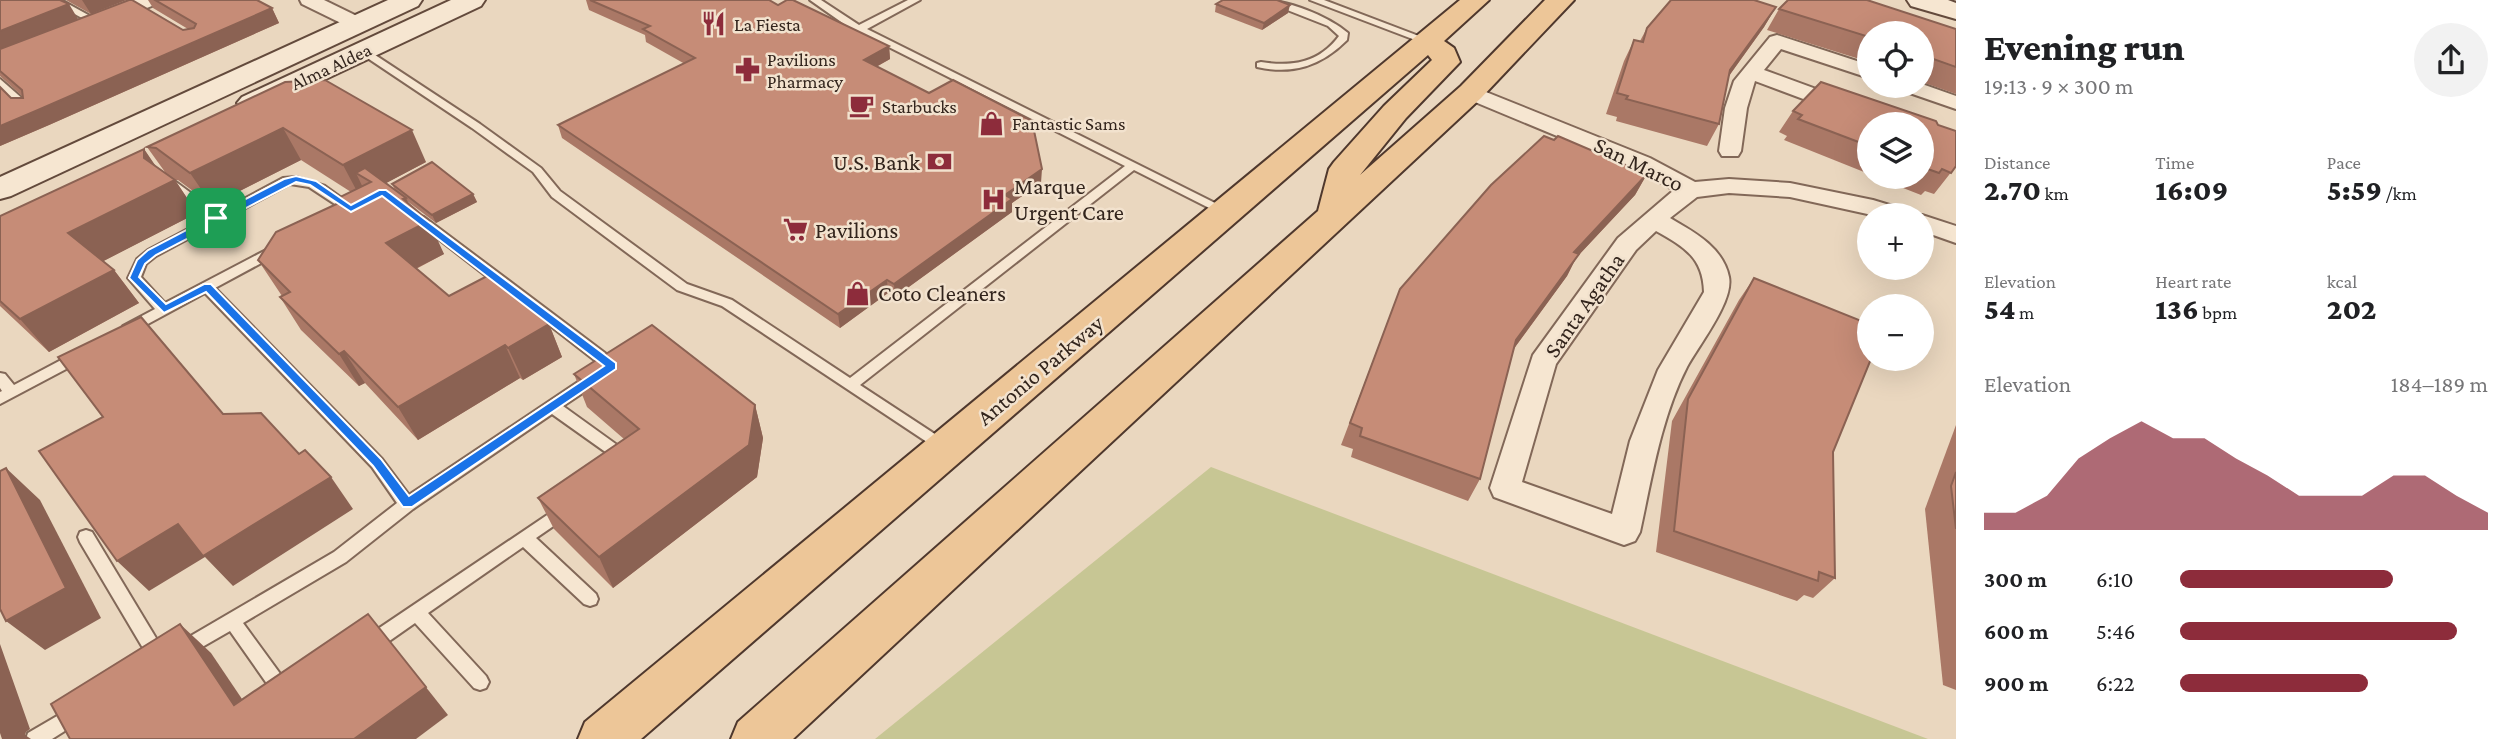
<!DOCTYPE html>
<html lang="en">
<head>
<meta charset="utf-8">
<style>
  body { margin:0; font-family:"Crimson Pro",serif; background:#f2f2f2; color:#202124; height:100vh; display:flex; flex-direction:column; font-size:26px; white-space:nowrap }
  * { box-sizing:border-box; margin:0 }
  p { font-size:23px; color:#757577 }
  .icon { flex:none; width:38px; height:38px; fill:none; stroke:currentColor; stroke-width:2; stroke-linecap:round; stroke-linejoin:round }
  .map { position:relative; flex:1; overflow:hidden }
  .side { display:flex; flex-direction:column; background:#fff; width:560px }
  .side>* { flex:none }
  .fabs { position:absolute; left:1857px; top:21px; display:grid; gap:14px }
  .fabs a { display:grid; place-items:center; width:77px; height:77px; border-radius:50%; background:#fff; box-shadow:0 7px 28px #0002; font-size:35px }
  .pin { position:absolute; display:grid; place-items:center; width:60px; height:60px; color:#fff; margin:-30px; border-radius:14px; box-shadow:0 4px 10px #0006 }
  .round { display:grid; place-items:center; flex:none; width:74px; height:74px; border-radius:37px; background:#f2f2f2 }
  .overview { display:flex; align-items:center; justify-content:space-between; height:119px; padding:0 28px }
  h1 { font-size:38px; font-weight:800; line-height:52px }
  .figures { display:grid; grid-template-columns:repeat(3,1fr); gap:10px; height:119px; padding:7px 28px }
  .figures div { display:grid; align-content:center }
  .figures b { font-size:30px; font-weight:800 }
  .figures small { font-size:19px; font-weight:400 }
  .figures p { font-size:19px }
  .chart { height:196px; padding:14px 28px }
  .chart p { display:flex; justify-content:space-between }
  .chart svg { width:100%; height:126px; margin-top:7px; fill:#8d2c3b; opacity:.7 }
  ul { padding:0 28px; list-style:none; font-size:23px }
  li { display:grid; grid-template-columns:112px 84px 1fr; align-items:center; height:52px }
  li i { height:18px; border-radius:9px; background:#8d2c3b }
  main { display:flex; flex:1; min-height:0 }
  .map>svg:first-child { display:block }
  .green { fill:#c7c694 }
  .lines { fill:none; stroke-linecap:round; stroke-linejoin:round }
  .service-casing { stroke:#826858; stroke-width:4 }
  .minor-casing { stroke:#826858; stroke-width:4 }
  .secondary-casing { stroke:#634a3c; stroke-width:4 }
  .primary-casing { stroke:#4f382d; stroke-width:4 }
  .service { fill:#f6e6d1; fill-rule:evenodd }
  .minor { fill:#f6e6d1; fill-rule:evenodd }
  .secondary { fill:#f6e6d1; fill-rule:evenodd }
  .primary { fill:#edc698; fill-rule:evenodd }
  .wall { fill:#aa7866 }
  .shaded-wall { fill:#8b6253 }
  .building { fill:#c68c77; stroke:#8b6253; stroke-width:2 }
  .route { fill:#1a73e8; stroke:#fff; stroke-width:2; fill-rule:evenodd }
  .labels { text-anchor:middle; stroke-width:5; stroke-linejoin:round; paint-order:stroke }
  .far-poi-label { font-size:19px; fill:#32241c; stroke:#f2e2ce; text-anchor:start }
  .far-street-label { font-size:19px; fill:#32241c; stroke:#f2e2ce }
  .poi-label { font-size:23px; fill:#32241c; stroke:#f2e2ce; text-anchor:start }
  .street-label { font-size:23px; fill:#32241c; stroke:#f2e2ce }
</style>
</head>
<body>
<main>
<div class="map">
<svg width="1956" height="739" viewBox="0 0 1956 739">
  <rect width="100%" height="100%" fill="#ead7bf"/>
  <polygon class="green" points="1211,467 1928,739 875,739"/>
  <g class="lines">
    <defs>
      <g id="service">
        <polygon points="49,0 61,0 101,22 93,24"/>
        <polygon points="810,0 821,0 859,25 908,0 920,0 867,29 1233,212 1231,215 1223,215 1134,170 860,385 950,444 952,448 950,452 945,454 722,306 677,290 552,197 533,172 472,128 357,51 366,49 480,124 541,168 560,191 687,284 732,300 850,378 1125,166 847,26"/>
        <path d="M 1262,0 C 1288,0 1328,16 1348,33 L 1347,40 C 1321,66 1293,75 1257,67 L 1257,63 L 1261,62 C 1292,67 1319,63 1339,36 L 1328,26 Z"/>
        <polygon points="1310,0 1324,0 1432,41 1423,43"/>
        <polygon points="0,79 32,107 32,111 24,111 0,88"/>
        <polygon points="296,177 325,186 357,209 351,213 347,212 309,187 290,184 156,256 146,264 141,277 165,303 270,248 278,248 280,251 278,254 215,288 382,459 409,495 602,366 414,220 420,216 424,217 617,362 619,366 617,370 563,406 631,455 634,459 631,463 621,463 552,414 413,509 346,562 243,623 289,686 292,692 289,698 283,700 277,698 230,631 183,658 177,656 174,650 177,644 334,552 397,503 372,467 205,293 133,332 128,334 121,329 123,326 155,309 128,278 137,259 148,250 209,218 168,188 168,182 176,182 218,213 283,178"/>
        <polygon points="80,350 87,355 85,359 0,404 0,392 2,391 0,388 0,373 5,374 14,385"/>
        <polygon points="565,503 571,504 573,509 571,514 536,538 596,594 598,599 596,604 590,606 584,604 523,547 428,613 486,676 489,682 486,688 480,690 474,688 415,623 375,651 369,653 363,651 360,645 363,639"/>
        <polygon points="86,530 92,532 165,653 168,659 165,665 159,667 153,665 80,542 78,537 80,532"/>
        <polygon points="76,705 82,708 85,714 82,720 52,739 26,739 28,733"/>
      </g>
      <g id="minor">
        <polygon points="133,0 159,0 157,4 111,22 104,24 94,18 97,14"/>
        <polygon points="300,0 324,0 363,19 366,23 363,27 349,27 302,4"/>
        <polygon points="1777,35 1869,65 1869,78 1781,49 1764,70 1898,119 1901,124 1870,124 1755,81 1747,108 1741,151 1738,156 1722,156 1719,151 1725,108 1734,81 1770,37"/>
        <polygon points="1922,84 1956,96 1956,109 1901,90 1897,86"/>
        <path d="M 1471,86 L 1650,158 L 1695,182 L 1729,179 L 1790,183 L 1873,200 L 1906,210 L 1909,215 L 1872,215 L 1790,197 L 1729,193 L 1697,197 L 1670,218 C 1694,232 1723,247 1729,277 C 1734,301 1699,345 1687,367 C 1661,418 1652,477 1640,532 L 1635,541 L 1624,545 L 1613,541 L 1494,497 L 1490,488 L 1533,355 L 1618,238 L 1674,190 L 1634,168 L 1463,97 L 1460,92 L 1463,87 ZM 1656,231 C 1684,247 1703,257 1704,292 L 1658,370 L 1630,441 L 1612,514 L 1522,482 L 1556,364 L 1636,250 Z"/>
        <polygon points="1922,215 1956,226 1956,243 1922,231"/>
      </g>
      <g id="secondary">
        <polygon points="388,0 422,0 418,6 11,196 0,199 0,177"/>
        <polygon points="451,0 485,0 481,6 262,109 252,112 242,109 237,103 242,97"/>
        <polygon points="1907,0 1948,0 1956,3 1956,19 1911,6"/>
      </g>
      <polygon id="primary" points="1460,0 1489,0 1444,41 1454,48 1460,62 1406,118 1360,175 1461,86 1545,0 1574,0 1481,98 793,739 731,739 738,722 1318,211 1329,169 1334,162 1384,106 1432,60 1428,55 641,739 578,739 585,722"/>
    </defs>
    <use href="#service" class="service-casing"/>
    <use href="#minor" class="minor-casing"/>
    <use href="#secondary" class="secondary-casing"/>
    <use href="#primary" class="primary-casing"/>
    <use href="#service" class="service"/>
    <use href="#minor" class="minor"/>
    <use href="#secondary" class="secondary"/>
    <use href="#primary" class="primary"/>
  </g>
  <g class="wall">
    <polygon points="0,0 78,19 183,30 188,29 153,8 148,0 257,0 272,8 279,23 49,125 0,146 0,87 11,98 23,98 22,96 0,76"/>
    <polygon points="66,0 126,0 91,14"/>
    <polygon points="586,0 769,0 778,5 889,46 890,59 876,67 1041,183 1012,203 1012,212 895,297 888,293 840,328 562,138 558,125 685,64 646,42 645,35 589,10"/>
    <polygon points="1216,4 1288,13 1262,30 1215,12"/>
    <polygon points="1776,7 1764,27 1729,76 1719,124 1707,146 1616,121 1617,117 1606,114 1624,61 1634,40 1640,41 1647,28"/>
    <polygon points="1779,9 1956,29 1956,94 1922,82 1922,33 1869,33 1869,62 1767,30"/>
    <polygon points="285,82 426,162 386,183 395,190 392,184 473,194 477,202 436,223 407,201 444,254 416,269 449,296 549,324 562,357 523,380 520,378 418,440 365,383 359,386 301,330 280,297 282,296 258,260 342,201 340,197 351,192 301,160 212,205 178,180 175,180 197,213 103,261 114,270 139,303 49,352 0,306 0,216 144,149 155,166 165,172 147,147"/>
    <polygon points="1821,82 1936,121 1938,125 1956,131 1956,166 1934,194 1925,191 1921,195 1875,177 1922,177 1922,124 1869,124 1869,174 1784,140 1787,136 1779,132 1793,111"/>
    <polygon points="1647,174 1635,195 1576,258 1567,276 1513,350 1480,479 1468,501 1351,457 1353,449 1341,445 1400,289"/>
    <polygon points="1754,278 1833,452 1835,578 1813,598 1804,595 1797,601 1656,552 1672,421 1739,300"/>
    <polygon points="574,374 755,405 763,438 757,477 613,588 554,529 538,498 624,439 587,407"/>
    <polygon points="1956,425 1956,690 1943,685 1925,509"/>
  </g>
  <g class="shaded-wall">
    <polygon points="82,0 126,0 91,14"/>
    <polygon points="69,4 78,19 0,50 0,31"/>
    <polygon points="1290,5 1288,13 1262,30 1264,23"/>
    <polygon points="1776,7 1764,27 1718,91 1730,70"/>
    <polygon points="272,8 279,23 49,125 0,146 0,126"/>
    <polygon points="889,46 890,59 865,73 864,60"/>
    <polygon points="283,128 301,160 212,205 190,173"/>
    <polygon points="412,130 426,162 375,189 371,182 356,173 366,194 360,197 343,165"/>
    <polygon points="144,149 166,181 175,180 197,213 94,266 68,233 144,158"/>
    <polygon points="1042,169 1041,183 1012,203 1012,212 895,297 894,284 1005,195"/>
    <polygon points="1647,174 1635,195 1576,258 1567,276 1504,362 1516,340 1574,252"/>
    <polygon points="473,194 477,202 436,223 432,215"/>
    <polygon points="406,198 419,226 429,221 444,254 403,275 386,243 403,199"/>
    <polygon points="114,270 139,303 49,352 20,319"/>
    <polygon points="887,280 888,293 840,328 838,314"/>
    <polygon points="549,324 562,357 523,380 508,348"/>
    <polygon points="505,345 520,378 418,440 398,407"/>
    <polygon points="344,351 365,383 359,386 339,354"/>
    <polygon points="755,405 763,438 757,477 613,588 599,557"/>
    <polygon points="6,468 40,500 101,618 45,650 6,621"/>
    <polygon points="331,477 353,509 233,586 205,557 149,591 117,561 178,524"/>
    <polygon points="368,614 448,715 416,739 354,739"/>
    <polygon points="180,624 211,653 265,733 234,705"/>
    <polygon points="0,644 30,729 26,732 25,735 31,739 2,739 0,733"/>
  </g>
  <g class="building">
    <polygon points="0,0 60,0 69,4 0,31"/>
    <polygon points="129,0 132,0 183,30 194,28 196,24 155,0 257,0 272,8 38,110 0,126 0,87 11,98 23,98 22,90 0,71 0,49"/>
    <polygon points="590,0 769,0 778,5 787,0 793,0 889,46 864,60 929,93 953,80 1032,121 1042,169 1005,195 1012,199 894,284 887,280 838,314 558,125 695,58 643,29 650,26"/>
    <polygon points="1223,0 1277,0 1290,5 1264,23 1216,4"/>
    <polygon points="1671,0 1754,0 1776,7 1730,70 1719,124 1626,99 1628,96 1617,93 1634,40 1643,42 1647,28"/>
    <polygon points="1788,0 1867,0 1956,29 1956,67 1922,55 1922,33 1869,33 1869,37 1779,9"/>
    <polygon points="325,80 412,130 343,165 283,128 190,173 156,148 147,147 285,82"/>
    <polygon points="1821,82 1936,121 1938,125 1956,131 1956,166 1951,173 1942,169 1939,173 1922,167 1922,124 1869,124 1869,146 1798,119 1802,115 1793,111"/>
    <polygon points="1544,136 1554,140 1558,136 1647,174 1574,252 1579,254 1516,340 1480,479 1360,436 1362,428 1350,423 1400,289 1491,185"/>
    <polygon points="144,149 144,158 175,180 68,233 114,270 20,319 0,301 0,216"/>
    <polygon points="432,162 473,194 432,215 392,184"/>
    <polygon points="365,168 406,198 403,199 429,221 386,243 449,296 491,274 549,324 508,348 505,345 398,407 344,351 339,354 280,297 290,292 258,260 276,232 343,201 340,197 371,182 356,173"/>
    <polygon points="1754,278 1869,324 1867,331 1869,332 1869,359 1871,359 1833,452 1835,578 1819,572 1818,581 1674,531 1688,399"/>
    <polygon points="141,317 223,414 261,413 299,454 305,450 331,477 203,556 178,524 117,561 39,451 103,417 58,357"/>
    <polygon points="652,325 755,405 749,445 599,557 538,498 639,429 574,374"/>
    <polygon points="6,468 66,588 6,621 0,609 0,471"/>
    <polygon points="1956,472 1956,529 1951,486"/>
    <polygon points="368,614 426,687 354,739 70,739 51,704 180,624 234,705"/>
  </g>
  <path class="route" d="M 296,176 L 316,181 L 351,205 L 379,190 L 386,190 L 616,363 L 616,369 L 412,507 L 403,507 L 373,466 L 206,292 L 164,313 L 129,278 L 137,260 L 148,250 L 284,179 ZM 296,182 L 310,185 L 351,212 L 382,196 L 604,366 L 409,496 L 381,459 L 211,284 L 204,284 L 166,304 L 139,277 L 145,264 L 156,255 Z"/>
  <defs>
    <symbol id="restaurant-bare" viewBox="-9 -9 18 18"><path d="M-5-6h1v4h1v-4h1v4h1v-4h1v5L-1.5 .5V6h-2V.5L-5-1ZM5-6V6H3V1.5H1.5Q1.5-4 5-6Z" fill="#8d2c3b" stroke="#f2e2ce" stroke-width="2.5" paint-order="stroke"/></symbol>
    <symbol id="pharmacy-bare" viewBox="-9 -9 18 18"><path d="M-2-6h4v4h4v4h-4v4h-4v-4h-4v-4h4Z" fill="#8d2c3b" stroke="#f2e2ce" stroke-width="2.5" paint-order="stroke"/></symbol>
    <symbol id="cafe-bare" viewBox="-9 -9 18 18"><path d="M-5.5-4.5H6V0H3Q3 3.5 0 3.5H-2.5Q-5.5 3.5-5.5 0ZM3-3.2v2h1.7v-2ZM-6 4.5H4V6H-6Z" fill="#8d2c3b" stroke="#f2e2ce" stroke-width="2.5" paint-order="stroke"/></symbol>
    <symbol id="shop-bare" viewBox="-9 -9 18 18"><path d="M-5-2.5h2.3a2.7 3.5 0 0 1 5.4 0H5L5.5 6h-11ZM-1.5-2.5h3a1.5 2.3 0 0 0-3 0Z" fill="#8d2c3b" stroke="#f2e2ce" stroke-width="2.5" paint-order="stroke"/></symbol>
    <symbol id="bank-bare" viewBox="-9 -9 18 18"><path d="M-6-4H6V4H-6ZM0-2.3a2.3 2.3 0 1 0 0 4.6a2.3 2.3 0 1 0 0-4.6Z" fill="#8d2c3b" stroke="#f2e2ce" stroke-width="2.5" paint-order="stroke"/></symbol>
    <symbol id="hospital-bare" viewBox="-9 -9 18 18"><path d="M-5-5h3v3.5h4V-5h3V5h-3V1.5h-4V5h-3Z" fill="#8d2c3b" stroke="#f2e2ce" stroke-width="2.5" paint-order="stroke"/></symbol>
    <symbol id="supermarket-bare" viewBox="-9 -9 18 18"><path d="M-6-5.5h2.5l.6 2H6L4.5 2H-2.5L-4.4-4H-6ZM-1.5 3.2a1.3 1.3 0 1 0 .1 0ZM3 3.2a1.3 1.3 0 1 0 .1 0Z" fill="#8d2c3b" stroke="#f2e2ce" stroke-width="2.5" paint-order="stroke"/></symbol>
  </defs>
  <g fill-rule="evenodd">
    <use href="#restaurant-bare" x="696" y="6" width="35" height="35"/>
    <use href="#pharmacy-bare" x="730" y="52" width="35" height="35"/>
    <use href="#cafe-bare" x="844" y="88" width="35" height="35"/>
    <use href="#shop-bare" x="974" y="106" width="35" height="35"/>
    <use href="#bank-bare" x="922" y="144" width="35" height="35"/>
    <use href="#hospital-bare" x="976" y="182" width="35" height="35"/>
    <use href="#supermarket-bare" x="778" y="212" width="35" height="35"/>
    <use href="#shop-bare" x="840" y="276" width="35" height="35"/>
  </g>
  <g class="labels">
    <g class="far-poi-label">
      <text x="734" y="31">La Fiesta</text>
      <text x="767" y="66">Pavilions<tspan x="767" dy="22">Pharmacy</tspan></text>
      <text x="882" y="113">Starbucks</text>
      <text x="1012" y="130">Fantastic Sams</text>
    </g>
    <g class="far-street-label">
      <text transform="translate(331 66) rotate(-25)" y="7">Alma Aldea</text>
    </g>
    <g class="poi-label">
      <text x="920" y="170" text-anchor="end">U.S. Bank</text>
      <text x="1014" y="194">Marque<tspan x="1014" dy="26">Urgent Care</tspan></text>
      <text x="815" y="238">Pavilions</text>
      <text x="878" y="301">Coto Cleaners</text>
    </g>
    <g class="street-label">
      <text transform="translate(1639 164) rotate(26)" y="8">San Marco</text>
      <text transform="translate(1584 305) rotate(-55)" y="8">Santa Agatha</text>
      <text transform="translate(1040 370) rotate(-40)" y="8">Antonio Parkway</text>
    </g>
  </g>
</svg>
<div class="fabs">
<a><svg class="icon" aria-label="locate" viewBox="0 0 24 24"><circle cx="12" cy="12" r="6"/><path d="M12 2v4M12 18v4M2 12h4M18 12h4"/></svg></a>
<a><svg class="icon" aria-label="layers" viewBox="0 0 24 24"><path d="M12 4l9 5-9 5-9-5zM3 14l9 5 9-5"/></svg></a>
<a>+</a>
<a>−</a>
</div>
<div class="pin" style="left:216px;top:218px;background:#1e9e55"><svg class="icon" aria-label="arrive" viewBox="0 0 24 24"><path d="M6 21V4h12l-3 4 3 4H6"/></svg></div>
</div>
<section class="side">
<div class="overview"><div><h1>Evening run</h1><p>19:13 · 9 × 300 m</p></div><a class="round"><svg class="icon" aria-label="share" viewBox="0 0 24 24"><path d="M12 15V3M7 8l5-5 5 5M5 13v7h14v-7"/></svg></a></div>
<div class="figures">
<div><p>Distance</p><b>2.70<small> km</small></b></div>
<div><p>Time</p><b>16:09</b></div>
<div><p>Pace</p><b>5:59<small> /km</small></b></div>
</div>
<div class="figures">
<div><p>Elevation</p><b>54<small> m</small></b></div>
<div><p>Heart rate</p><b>136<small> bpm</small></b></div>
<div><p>kcal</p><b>202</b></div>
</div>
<div class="chart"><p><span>Elevation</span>184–189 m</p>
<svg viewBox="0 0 160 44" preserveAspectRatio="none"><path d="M0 44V38L10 38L20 32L30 19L40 12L50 6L60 12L70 12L80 19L90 25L100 32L110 32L120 32L130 25L140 25L150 32L160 38V44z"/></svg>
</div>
<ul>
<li><b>300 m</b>6:10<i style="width:69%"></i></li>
<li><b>600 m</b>5:46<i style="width:90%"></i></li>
<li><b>900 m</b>6:22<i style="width:61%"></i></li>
</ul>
</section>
</main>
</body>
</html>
